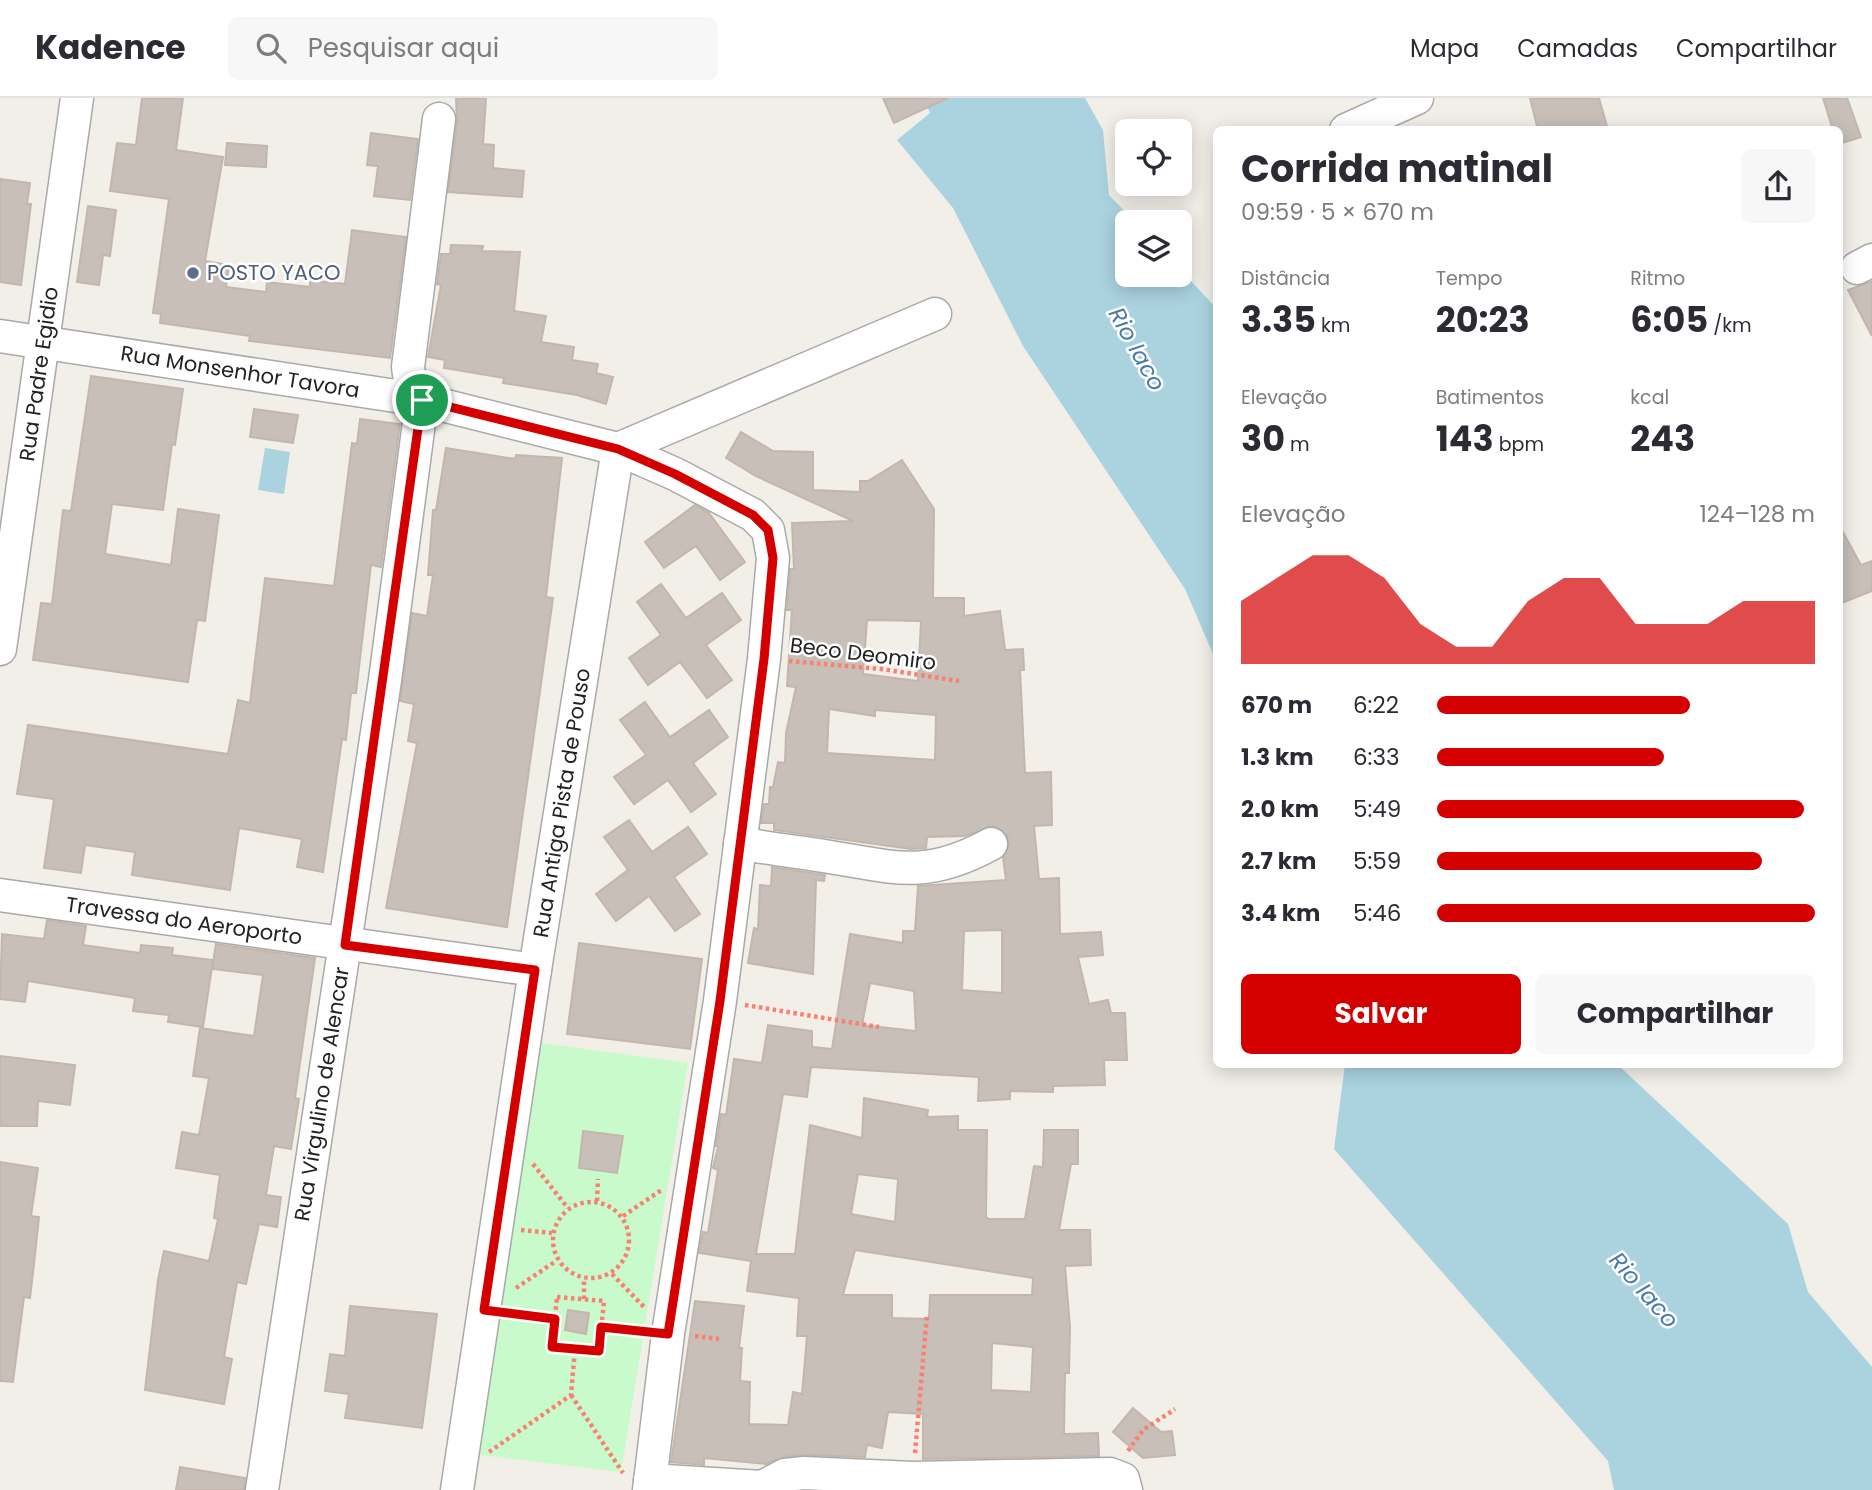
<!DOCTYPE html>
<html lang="pt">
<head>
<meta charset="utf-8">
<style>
  body { margin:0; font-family:Poppins,sans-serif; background:#f7f7f7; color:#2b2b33; height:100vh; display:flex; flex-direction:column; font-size:26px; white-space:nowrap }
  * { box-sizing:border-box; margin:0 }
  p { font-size:23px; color:#7c7c81 }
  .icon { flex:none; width:38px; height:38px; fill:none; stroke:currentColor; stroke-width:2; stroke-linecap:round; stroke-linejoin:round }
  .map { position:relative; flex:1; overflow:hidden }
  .sheet { position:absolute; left:1213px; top:28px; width:630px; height:942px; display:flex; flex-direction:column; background:#fff; border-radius:10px; box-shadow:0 4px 18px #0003 }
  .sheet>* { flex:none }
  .tools { position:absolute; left:1115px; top:21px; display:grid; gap:14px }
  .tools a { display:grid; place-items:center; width:77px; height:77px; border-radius:10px; background:#fff; box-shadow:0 4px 18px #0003; font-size:35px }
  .pin { position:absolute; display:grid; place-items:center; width:60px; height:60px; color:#fff; margin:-30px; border:4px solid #fff; border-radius:50%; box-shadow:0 2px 7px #0007 }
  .round { display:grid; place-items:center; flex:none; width:74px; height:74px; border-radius:10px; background:#f7f7f7 }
  .summary { display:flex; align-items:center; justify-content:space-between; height:119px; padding:0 28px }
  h1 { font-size:38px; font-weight:700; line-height:52px }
  .metrics { display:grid; grid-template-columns:repeat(3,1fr); gap:10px; height:119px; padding:7px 28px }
  .metrics div { display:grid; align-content:center }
  .metrics b { font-size:35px; font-weight:700 }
  .metrics small { font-size:19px; font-weight:400 }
  .metrics p { font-size:19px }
  .chart { height:196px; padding:14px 28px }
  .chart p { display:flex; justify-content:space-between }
  .chart svg { width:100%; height:126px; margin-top:7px; fill:#d40000; opacity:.7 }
  .button { display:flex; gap:14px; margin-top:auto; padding:14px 28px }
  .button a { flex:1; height:80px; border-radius:10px; background:#d40000; color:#fff; font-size:28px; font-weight:700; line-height:80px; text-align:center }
  .button a+a { background:#f7f7f7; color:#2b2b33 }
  ul { padding:0 28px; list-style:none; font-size:23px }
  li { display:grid; grid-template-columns:112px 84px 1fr; align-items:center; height:52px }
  li i { height:18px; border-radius:9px; background:#d40000 }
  header { display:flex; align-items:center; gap:42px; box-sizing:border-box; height:98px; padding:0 35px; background:#fff; border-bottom:2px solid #e1e1e2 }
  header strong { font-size:33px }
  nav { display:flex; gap:38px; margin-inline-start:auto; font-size:24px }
  .search { width:490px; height:63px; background:#f7f7f7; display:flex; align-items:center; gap:18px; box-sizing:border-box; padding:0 24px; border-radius:10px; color:#7c7c81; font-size:26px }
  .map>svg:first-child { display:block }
  .park { fill:#c8facc }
  .water { fill:#aad3df }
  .building { fill:#c7bfb8; stroke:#c4b6ab; stroke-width:2; fill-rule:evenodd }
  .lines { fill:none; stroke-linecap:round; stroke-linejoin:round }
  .minor-casing { stroke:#a9a9a9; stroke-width:35 }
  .path { stroke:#fa8072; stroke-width:4.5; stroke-dasharray:3.5 3.5; stroke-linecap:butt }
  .minor { stroke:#fff; stroke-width:32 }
  .route-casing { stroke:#fff; stroke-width:14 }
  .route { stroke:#d40000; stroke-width:9 }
  .service-dot { fill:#5c6f8a; stroke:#fff; stroke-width:2.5 }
  .labels { text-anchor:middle; stroke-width:5; stroke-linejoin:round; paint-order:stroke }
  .service-label { font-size:21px; fill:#4e5e75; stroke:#fff; text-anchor:start }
  .street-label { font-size:21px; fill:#222; stroke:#fff }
  .water-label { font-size:23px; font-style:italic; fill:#4a7aab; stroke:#fff }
</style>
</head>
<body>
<header>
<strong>Kadence</strong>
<div class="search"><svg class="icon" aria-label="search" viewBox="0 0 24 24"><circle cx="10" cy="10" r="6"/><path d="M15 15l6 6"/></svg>Pesquisar aqui</div>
<nav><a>Mapa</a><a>Camadas</a><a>Compartilhar</a></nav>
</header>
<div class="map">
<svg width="1872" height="1392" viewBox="0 0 1872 1392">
  <rect width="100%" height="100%" fill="#f2efe9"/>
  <polygon class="park" points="535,944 688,965 621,1374 480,1357"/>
  <g class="water">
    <polygon points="923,0 1085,0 1103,32 1109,97 1135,124 1127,124 1127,177 1180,177 1180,171 1216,210 1216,563 1185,491 1023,248 953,110 897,42 930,15"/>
    <polygon points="265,350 290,354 284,396 258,392"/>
    <polygon points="1345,966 1617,966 1788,1126 1808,1194 1872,1269 1872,1392 1614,1392 1608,1363 1334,1051"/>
  </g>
  <g class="building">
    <polygon points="142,0 183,0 176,52 223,59 205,163 229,167 226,189 266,194 267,184 310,189 310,182 345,186 352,132 406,139 390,260 249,243 250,238 160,225 161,216 153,215 169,101 110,93 117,45 136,47"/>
    <polygon points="456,0 486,0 483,46 494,47 493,70 524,73 522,99 448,94 457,23"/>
    <polygon points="883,0 948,0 894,25"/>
    <polygon points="1530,0 1599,0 1608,32 1538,32"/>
    <polygon points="1823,0 1847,0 1861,39 1839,46 1839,32 1833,32"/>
    <polygon points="371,35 418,41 410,102 374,98 378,68 367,67"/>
    <polygon points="227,45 267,48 266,69 225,67"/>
    <polygon points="0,81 30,85 27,106 31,106 21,187 0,184"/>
    <polygon points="88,108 116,112 110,158 103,157 99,187 77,184"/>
    <polygon points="451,147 483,148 482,153 520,154 514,213 546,218 541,244 574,249 572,262 598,266 596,275 613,279 606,306 577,297 503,285 504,280 444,270 445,262 428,259 441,187 437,186 441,156 450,156"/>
    <polygon points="1872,183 1872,238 1848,192"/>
    <polygon points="91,278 183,291 175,347 172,346 163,412 112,406 105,456 171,467 178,411 219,417 205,523 197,522 188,584 33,562 41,505 52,506 63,412 71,413"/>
    <polygon points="254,311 298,317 293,345 250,339"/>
    <polygon points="360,321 400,326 381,469 371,467 356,595 351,595 346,642 342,641 323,774 297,769 302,741 239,730 230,792 132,777 135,754 85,747 81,775 44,770 54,701 17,696 28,627 228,656 238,602 250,605 265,480 334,488 352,345 357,346"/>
    <path d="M 741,334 L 773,353 L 813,354 L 813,392 L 860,394 L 860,383 L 868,383 L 902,362 L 934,411 L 933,500 L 964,500 L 964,518 L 1000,513 L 1005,552 L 1023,551 L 1024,572 L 1020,572 L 1025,675 L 1051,674 L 1052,727 L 1034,728 L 1039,781 L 1059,780 L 1060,836 L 1101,834 L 1103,857 L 1078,859 L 1089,906 L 1108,902 L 1111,915 L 1125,915 L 1127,962 L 1104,962 L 1105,987 L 1053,988 L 1053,994 L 1010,993 L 1010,1001 L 978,1003 L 979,979 L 811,969 L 807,999 L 783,996 L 756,1156 L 795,1156 L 810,1027 L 862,1040 L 864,1000 L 928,1012 L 927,1019 L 958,1018 L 958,1032 L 987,1032 L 986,1119 L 989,1121 L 1025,1121 L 1034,1068 L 1043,1069 L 1044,1032 L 1078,1032 L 1078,1066 L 1071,1066 L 1059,1132 L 1090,1132 L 1091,1167 L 1065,1168 L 1070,1229 L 1069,1275 L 1065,1275 L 1064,1336 L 1098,1335 L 1099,1358 L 923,1361 L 923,1316 L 888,1314 L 882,1350 L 867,1347 L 865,1359 L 805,1357 L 783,1359 L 766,1366 L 704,1360 L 704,1367 L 671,1364 L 695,1203 L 744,1208 L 739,1250 L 742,1250 L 740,1283 L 750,1284 L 749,1326 L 788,1327 L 793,1294 L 802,1296 L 807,1238 L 797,1238 L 799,1200 L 747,1193 L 751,1163 L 699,1155 L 703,1134 L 708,1135 L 718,1072 L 713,1070 L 718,1049 L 716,1048 L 721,1016 L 726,1017 L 734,961 L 762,965 L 768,927 L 812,933 L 812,949 L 832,951 L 850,836 L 903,845 L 903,833 L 915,833 L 918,788 L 1006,782 L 1003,759 L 1009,747 L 1007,737 L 993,728 L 965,738 L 927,739 L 926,750 L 911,751 L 774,732 L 774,725 L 761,725 L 764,706 L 769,706 L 770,689 L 773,689 L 778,664 L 785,665 L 786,635 L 796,589 L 787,588 L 792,512 L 787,512 L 790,471 L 794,471 L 792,425 L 853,423 L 756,378 L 726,360 ZM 867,522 L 921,523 L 918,583 L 863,576 ZM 829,611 L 875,618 L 875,612 L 936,617 L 935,662 L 827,655 ZM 1002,832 L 1002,895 L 962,892 L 964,833 ZM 870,885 L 914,893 L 916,933 L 862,927 ZM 858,1076 L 898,1081 L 895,1124 L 851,1116 ZM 855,1152 L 1033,1180 L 1032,1197 L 930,1197 L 929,1221 L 892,1220 L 892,1197 L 843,1197 ZM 992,1245 L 1033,1249 L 1031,1294 L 991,1292 Z"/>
    <polygon points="446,350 515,361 516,357 562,360 546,499 553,500 507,829 386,810 417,645 408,643 414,606 400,603 412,515 427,518 433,477 428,477 433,412 436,412"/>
    <polygon points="695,407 709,415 745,464 720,482 696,448 664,470 645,444"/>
    <polygon points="1839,427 1861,467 1872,463 1872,493 1839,506"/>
    <polygon points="661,486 686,520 722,495 741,522 706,547 732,582 707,600 680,564 648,587 629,560 661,537 637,504"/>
    <polygon points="645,604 670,639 709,612 728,639 693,665 716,696 691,714 668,682 634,706 614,679 646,657 620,622"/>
    <polygon points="629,722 652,754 688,729 707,756 674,779 700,816 675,833 649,798 616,823 596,796 628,772 604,739"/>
    <polygon points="772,769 825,777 824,783 816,782 813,876 748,865 754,830 758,831 760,787 771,788"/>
    <polygon points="47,822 86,828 83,847 140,855 141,847 173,850 172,857 213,862 203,929 168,924 169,917 133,913 135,900 28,883 25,904 0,901 2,836 44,841"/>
    <polygon points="579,845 702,861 690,951 567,936"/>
    <polygon points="216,846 315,860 295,1000 299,1001 291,1051 274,1048 266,1097 281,1099 277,1129 259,1126 246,1186 237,1184 224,1259 232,1261 224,1306 145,1292 158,1182 164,1153 209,1163 218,1121 214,1120 220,1077 176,1070 182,1034 199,1037 209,980 193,978 200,930 254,938 263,877 212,871"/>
    <polygon points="0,958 75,967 70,1007 38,1003 37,1028 0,1028"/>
    <polygon points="583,1033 623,1038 617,1075 579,1070"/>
    <polygon points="0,1064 38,1070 31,1118 39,1119 33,1175 30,1200 24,1199 13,1284 0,1283"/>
    <polygon points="350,1208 437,1216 422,1330 345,1320 349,1296 325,1293 330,1256 345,1258"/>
    <polygon points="568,1212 589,1215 586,1236 565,1232"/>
    <polygon points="1133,1310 1161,1334 1172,1333 1175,1357 1143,1360 1113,1334"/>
    <polygon points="180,1369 245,1380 244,1392 176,1392"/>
  </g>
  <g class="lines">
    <defs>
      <g id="minor">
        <polyline points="1346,32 1417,0"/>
        <polyline points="1857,170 1872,162"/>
        <polyline points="0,238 422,302 618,351 675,376 753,417 768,432 773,460 764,561 720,903 668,1236 649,1392"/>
        <polyline points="0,551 77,0"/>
        <path d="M 740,745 C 770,751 800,754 830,759 C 897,770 927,781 991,746"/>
        <polyline points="0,797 535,872"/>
        <polyline points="650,1382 762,1389 785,1377 804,1375 913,1380 1110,1376 1123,1381 1126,1392"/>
        <polyline points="262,1392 385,582 422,302 410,283 408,269 439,21"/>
        <polyline points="457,1392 535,872 618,351 935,216"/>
      </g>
    </defs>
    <use href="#minor" class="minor-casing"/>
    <g class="path">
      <polyline points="789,563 881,571 959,583"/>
      <polyline points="745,907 879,929"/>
      <polyline points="533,1066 567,1109"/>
      <polyline points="597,1103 598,1081"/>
      <circle cx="591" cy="1142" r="38"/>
      <polyline points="623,1118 663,1091"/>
      <polyline points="521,1132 552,1135"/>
      <polyline points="612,1176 644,1209"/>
      <polyline points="516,1190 556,1163"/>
      <polygon points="557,1199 604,1203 599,1253 552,1249"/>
      <polyline points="584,1201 584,1182"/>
      <polyline points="510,1215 555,1221"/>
      <polyline points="601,1229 641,1233"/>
      <polyline points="695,1238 719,1241"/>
      <polyline points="571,1297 623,1375"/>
      <polyline points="1128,1353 1143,1332 1175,1311"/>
      <polyline points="489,1354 571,1297 575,1251"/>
      <polyline points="915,1355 927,1216"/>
    </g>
    <use href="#minor" class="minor"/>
  </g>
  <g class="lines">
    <defs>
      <polygon id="route" points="422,302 618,351 675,376 753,417 768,432 773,460 764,561 720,903 668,1236 601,1229 599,1253 552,1249 555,1221 484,1212 535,872 345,847"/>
    </defs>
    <use href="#route" class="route-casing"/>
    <use href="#route" class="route"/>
  </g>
  <circle class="service-dot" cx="193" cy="175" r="7"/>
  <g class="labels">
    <g class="service-label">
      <text x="207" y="182">POSTO YACO</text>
    </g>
    <g class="street-label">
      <text transform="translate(240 274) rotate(9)" y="7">Rua Monsenhor Tavora</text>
      <text transform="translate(39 276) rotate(-82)" y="7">Rua Padre Egidio</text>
      <text transform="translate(863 556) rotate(7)" y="7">Beco Deomiro</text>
      <text transform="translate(562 705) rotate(-81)" y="7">Rua Antiga Pista de Pouso</text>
      <text transform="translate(184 823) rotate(8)" y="7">Travessa do Aeroporto</text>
      <text transform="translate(322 996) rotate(-81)" y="7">Rua Virgulino de Alencar</text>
    </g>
    <g class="water-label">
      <text transform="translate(1137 251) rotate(61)" y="8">Rio Iaco</text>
      <text transform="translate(1644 1192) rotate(49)" y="8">Rio Iaco</text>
    </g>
  </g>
</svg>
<div class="tools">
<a><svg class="icon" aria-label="locate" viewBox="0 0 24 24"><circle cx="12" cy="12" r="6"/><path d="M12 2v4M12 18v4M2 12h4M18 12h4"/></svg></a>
<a><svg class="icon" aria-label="layers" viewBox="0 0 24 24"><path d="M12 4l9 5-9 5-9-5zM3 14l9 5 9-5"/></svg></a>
</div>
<div class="pin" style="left:422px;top:302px;background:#1e9e55"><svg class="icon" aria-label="arrive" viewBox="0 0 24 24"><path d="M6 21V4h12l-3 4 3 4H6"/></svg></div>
<section class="sheet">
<div class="summary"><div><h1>Corrida matinal</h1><p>09:59 · 5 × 670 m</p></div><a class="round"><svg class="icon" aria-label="share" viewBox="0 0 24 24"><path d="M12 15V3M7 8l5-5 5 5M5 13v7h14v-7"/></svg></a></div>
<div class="metrics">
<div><p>Distância</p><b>3.35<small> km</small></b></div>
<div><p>Tempo</p><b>20:23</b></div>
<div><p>Ritmo</p><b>6:05<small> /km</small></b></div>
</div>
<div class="metrics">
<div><p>Elevação</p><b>30<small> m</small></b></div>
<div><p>Batimentos</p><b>143<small> bpm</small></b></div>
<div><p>kcal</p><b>243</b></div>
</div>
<div class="chart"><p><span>Elevação</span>124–128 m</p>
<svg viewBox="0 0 160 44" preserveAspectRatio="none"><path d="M0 44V22L10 14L20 6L30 6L40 14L50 30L60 38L70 38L80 22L90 14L100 14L110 30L120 30L130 30L140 22L150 22L160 22V44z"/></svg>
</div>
<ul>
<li><b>670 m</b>6:22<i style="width:67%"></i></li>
<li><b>1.3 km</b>6:33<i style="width:60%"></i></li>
<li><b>2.0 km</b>5:49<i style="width:97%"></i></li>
<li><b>2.7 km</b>5:59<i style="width:86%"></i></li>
<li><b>3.4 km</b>5:46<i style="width:100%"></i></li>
</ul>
<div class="button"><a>Salvar</a><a>Compartilhar</a></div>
</section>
</div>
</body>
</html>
